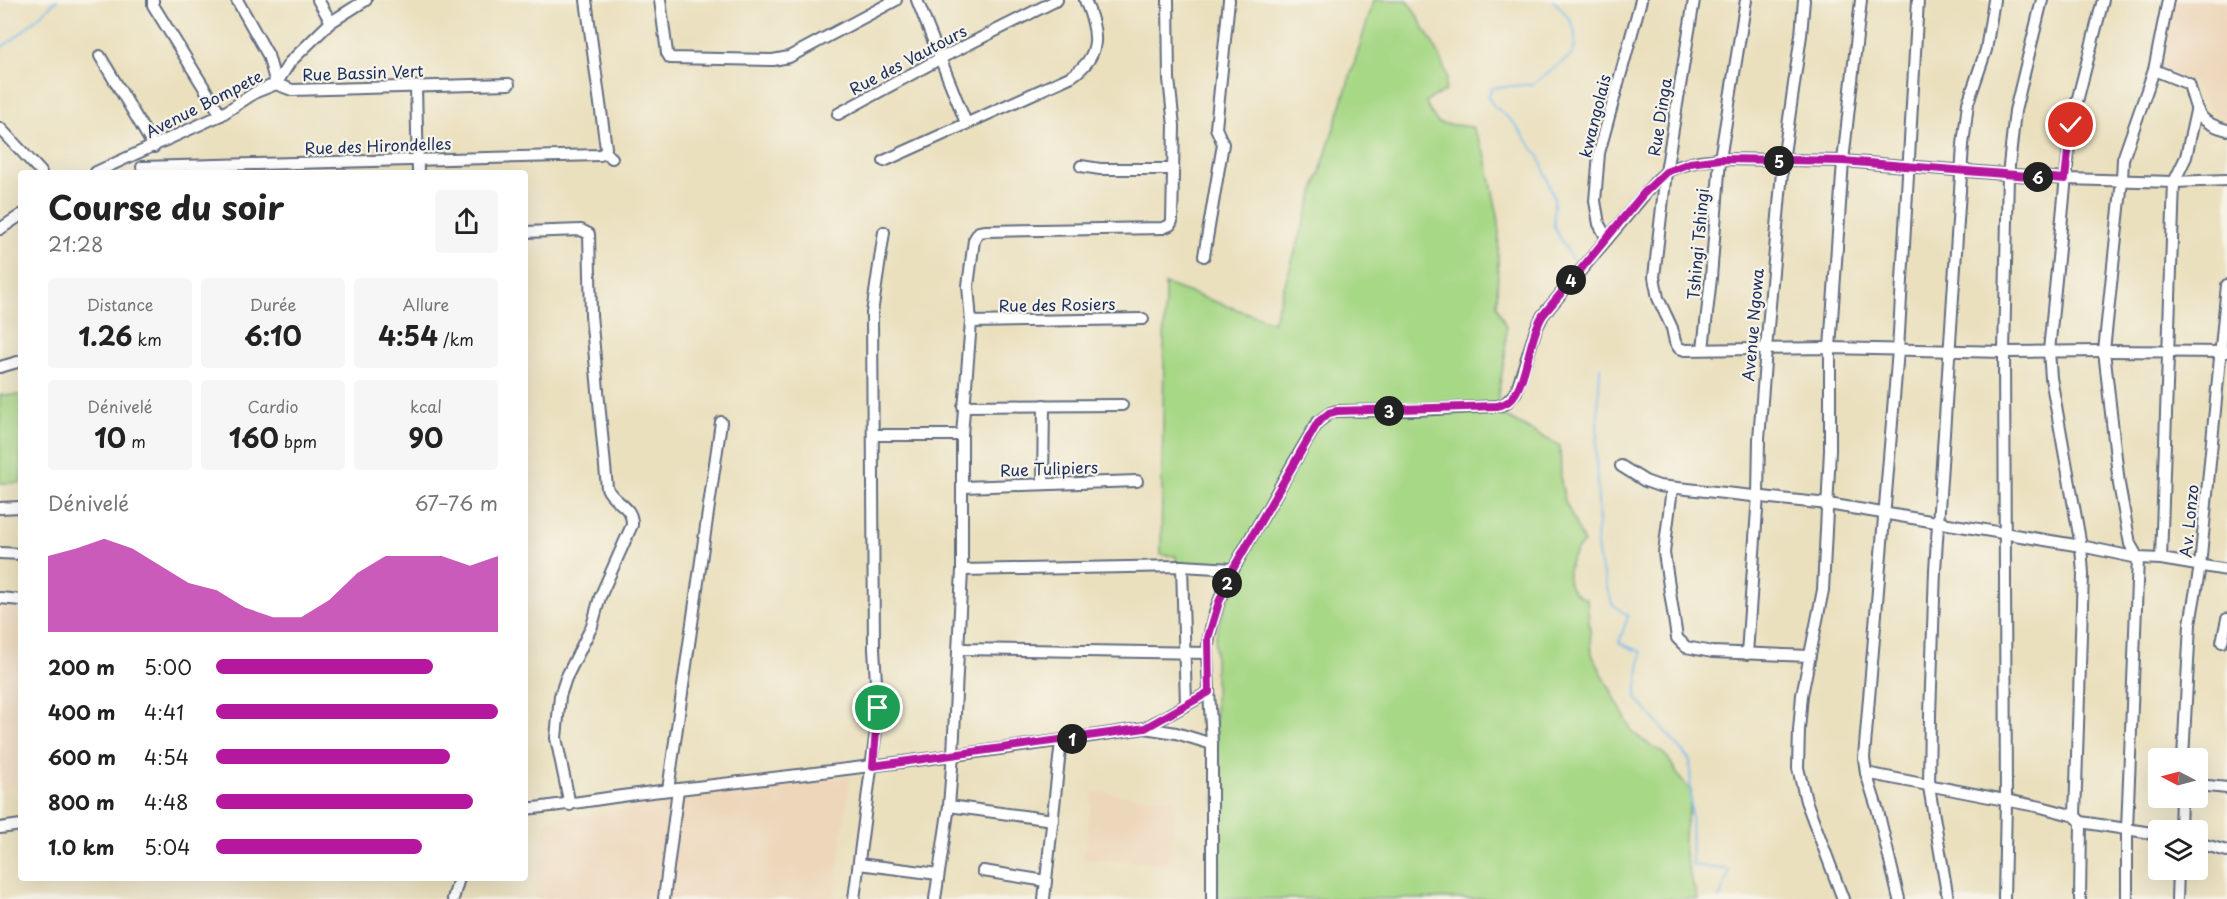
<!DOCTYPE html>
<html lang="fr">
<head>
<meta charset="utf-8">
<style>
  body { margin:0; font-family:"Playpen Sans",sans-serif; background:#f6f6f6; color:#222; height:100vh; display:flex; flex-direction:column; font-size:22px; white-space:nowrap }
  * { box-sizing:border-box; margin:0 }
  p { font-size:20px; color:#767676 }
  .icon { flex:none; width:33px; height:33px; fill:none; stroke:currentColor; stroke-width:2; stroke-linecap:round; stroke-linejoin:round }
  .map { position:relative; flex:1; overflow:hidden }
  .side { position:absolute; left:18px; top:170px; width:510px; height:711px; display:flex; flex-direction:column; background:#fff; border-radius:6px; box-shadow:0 6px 24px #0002 }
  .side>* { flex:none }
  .needle { width:39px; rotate:276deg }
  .controls { position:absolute; left:2148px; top:748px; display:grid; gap:12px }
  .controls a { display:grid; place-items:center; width:60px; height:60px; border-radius:6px; background:#fff; box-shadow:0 6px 24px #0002; font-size:30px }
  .pin { position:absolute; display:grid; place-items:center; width:51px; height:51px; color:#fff; margin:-26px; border:3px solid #fff; border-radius:50%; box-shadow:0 2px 6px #0007 }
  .km { position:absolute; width:30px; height:30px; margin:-15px; border-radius:50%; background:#222; color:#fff; font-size:16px; line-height:30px; text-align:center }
  .round { display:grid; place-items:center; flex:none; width:63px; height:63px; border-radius:6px; background:#f6f6f6 }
  .overview { display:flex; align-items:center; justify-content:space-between; height:102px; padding:0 30px }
  h1 { font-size:33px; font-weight:700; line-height:45px }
  .figures { display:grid; grid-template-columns:repeat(3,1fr); gap:9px; height:102px; padding:6px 30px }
  .figures div { display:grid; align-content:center; border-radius:6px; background:#f6f6f6; text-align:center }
  .figures b { font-size:26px; font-weight:700 }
  .figures small { font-size:16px; font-weight:400 }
  .figures p { font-size:16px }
  .chart { height:168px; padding:12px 30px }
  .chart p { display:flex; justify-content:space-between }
  .chart svg { width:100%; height:108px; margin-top:6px; fill:#b5179e; opacity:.7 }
  ul { padding:0 30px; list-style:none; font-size:20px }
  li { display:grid; grid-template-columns:96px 72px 1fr; align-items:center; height:45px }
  li i { height:15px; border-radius:8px; background:#b5179e }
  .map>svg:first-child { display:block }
  .built { fill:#edd7bb }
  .green { fill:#a7d886; stroke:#618472; stroke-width:1.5 }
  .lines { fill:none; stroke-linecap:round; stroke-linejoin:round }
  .stream { stroke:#75baec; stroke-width:2 }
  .street-casing { stroke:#636d80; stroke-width:14 }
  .street { stroke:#fff; stroke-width:10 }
  .route-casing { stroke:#fff; stroke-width:12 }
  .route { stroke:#b5179e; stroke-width:8 }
  .labels { text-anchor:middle; stroke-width:4.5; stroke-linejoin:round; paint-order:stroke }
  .street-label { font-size:16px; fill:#1b2f5e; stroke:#f7f3e8 }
</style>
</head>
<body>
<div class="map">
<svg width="2227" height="899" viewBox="0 0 2227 899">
  <rect width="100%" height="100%" fill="#f7f3e8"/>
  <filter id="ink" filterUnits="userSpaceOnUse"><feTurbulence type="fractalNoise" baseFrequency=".0167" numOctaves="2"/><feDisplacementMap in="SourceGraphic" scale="12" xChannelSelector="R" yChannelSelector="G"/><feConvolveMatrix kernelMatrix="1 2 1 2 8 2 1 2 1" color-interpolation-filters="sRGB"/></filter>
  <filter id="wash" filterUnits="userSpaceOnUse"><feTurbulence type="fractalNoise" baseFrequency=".008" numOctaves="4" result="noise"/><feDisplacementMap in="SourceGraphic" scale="24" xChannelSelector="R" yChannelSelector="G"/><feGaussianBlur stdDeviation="1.35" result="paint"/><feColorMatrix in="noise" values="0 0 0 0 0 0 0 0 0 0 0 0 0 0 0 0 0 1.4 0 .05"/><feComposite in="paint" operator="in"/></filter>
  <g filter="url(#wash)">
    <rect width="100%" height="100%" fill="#eae0be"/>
    <g class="built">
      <polygon points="2172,0 2227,0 2227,126 2214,124 2215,115 2194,82 2159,66"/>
      <polygon points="0,608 21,611 21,782 0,791"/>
      <polygon points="851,775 834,899 534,899 547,821"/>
      <polygon points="1093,791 1174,800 1170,864 1084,859"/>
    </g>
    <g class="green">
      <path d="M 1374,0 L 1408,0 L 1440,56 L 1447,76 L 1445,91 L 1426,101 L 1429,110 L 1438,123 L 1472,127 L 1485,153 L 1499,221 L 1497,306 L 1506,327 L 1505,357 L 1498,394 L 1500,416 L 1506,417 L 1560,446 L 1561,482 L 1565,501 L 1584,543 C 1566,558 1558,591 1587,599 L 1592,654 L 1632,731 C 1642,743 1655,745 1666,756 C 1676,768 1677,779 1691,790 C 1693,804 1687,814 1685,828 C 1681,853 1690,876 1698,899 L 1216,899 L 1215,642 C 1218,615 1234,592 1241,566 L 1176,563 L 1176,556 L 1161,555 L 1165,284 L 1273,322 Z"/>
      <rect x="0" y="395" width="21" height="88"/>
    </g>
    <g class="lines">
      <g class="stream">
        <path d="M 1553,0 C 1570,18 1580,27 1573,54 L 1533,84 L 1492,88 L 1488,97 L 1494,106 L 1513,122 L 1539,156 L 1554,198 L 1554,227 L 1572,259"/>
        <polyline points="0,48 15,38 57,0"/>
        <path d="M 1600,367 L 1596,456 L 1599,524 C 1590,540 1607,586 1612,604 L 1628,616 L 1619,643 L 1641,652 L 1636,698 L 1690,760 L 1692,865 L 1730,870 L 1719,899"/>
      </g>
    </g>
  </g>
  <g filter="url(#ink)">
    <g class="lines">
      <defs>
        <g id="street">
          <polyline points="153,0 153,5 221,115"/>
          <polyline points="237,0 268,55 276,84 292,90 509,84"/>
          <polyline points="318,0 331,22"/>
          <polyline points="586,0 606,148 605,153"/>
          <polyline points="660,0 667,53 670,58 773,60 789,57 896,0"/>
          <polyline points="917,0 966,123"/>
          <polyline points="1694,0 1666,172 1654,277 1658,298 1672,328 1675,342 1679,348 1685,350 1830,348 2004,352 2104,351 2227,352"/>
          <polyline points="100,56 154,147"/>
          <path d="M 2154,70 L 2189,84 C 2197,112 2197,122 2227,130"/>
          <polyline points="416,87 418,172"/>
          <polyline points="2196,111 2186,157 2174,182 2161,559 2227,570"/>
          <polyline points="838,114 941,58 1057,0"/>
          <polyline points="0,128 41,172"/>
          <path d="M 884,161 L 1072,76 C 1103,55 1098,31 1085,0"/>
          <polyline points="1081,166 1100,169 1173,169"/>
          <polyline points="142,167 600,155 605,153 612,158"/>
          <polyline points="96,172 221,115 256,92 276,84 290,62 331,22 366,0"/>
          <polyline points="0,229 21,215"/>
          <path d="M 525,232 L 581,230 L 589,234 L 591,315 L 607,488 C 614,504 633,505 632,525 L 600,597 L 592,626 L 566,678 L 560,696 L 556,738 L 570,805"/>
          <polyline points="1607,239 1599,224 1595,201 1599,153 1641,0"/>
          <polyline points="1204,256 1223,144 1216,128 1229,0"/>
          <polyline points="971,322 1143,319"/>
          <polyline points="1703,349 1711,278 1720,159 1746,0"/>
          <polyline points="0,367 21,361"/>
          <polyline points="963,406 1122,405"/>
          <polyline points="873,435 962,435"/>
          <polyline points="1621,466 1645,481 1659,486 1828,504 2081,546 2138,558 2161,559"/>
          <polyline points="1043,484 1044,405"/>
          <polyline points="963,487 1137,481"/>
          <polyline points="1672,488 1664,553 1677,638 1686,647 1712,652 1810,656"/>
          <polyline points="0,508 21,507"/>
          <polyline points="0,553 21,554"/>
          <polyline points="1182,566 1186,704"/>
          <polyline points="962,570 1182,566 1233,569"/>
          <polyline points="0,598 21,600"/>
          <polyline points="2222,642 2227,619"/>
          <polyline points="959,649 1207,653"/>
          <polyline points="1747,654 1758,495 1759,439 1766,349 1783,161 1801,35 1804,0"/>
          <polyline points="1145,728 1209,692"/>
          <polyline points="2183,759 2190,624 2200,566 2227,285"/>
          <polyline points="1866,773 2041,807 2075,816 2081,822 2158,834"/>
          <polyline points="2198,785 2227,788"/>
          <polyline points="668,790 721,422"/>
          <polyline points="949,806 1053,820"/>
          <path d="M 525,809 C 574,804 621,795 670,790 C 829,772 987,752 1145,728 L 1176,733 L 1212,744"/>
          <polyline points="2075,816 2083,574 2081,546 2051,378 2049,351 2071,125 2103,0"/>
          <polyline points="0,828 21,825"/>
          <polyline points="2180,831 2181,798"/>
          <polyline points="2198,843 2227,851"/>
          <polyline points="859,864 938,874"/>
          <polyline points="983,871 1046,881"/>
          <polyline points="453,899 459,878"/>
          <polyline points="664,899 678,789"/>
          <polyline points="854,899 878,715 874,649 872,313 884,232"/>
          <polyline points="935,899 949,806 953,754 962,570 962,435 971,322 968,286 974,240 979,232 986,231 1163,228 1170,225 1172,221 1174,126 1169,79 1168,0"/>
          <polyline points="1044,899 1061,741"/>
          <path d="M 1212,899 L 1212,744 L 1207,653 C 1211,600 1241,555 1267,510 C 1284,480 1300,451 1318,422 L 1330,413 L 1337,411 L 1415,410 L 1497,406 L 1505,404 L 1516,392 L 1536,329 L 1543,315 L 1656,181 L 1666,172 L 1677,167 L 1699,161 L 1720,159 L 1843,161 L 2065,179 L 2174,182 L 2227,180"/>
          <polyline points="1843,899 1806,801 1798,768 1799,730 1802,695 1823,590 1830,450 1830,348 1843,161 1861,0"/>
          <polyline points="1899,899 1878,811 1866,773 1864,758 1898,350 1918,0"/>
          <polyline points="1948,899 1929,787 1930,715 1935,570 1963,145 1968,103 1986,50 1994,0"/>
          <polyline points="2004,899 2006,801 2004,352 2008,175 2015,111 2042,0"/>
          <polyline points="2080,899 2081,822"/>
          <polyline points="2127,899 2127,829 2138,558 2130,544 2119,484 2104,351 2122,180 2123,159 2154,70 2168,0"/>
          <polyline points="2177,899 2178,870"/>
        </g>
      </defs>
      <use href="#street" class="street-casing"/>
      <use href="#street" class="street"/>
    </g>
  </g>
  <g class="lines" filter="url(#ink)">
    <defs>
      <path id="route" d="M 878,708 L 873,766 L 1145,728 L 1209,692 L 1208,638 L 1219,602 L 1233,569 L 1318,422 L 1329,413 L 1337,411 L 1497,406 C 1501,405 1506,404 1510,400 C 1526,387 1529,336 1543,315 L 1644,193 L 1666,172 L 1690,163 L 1720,159 L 1843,161 L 2065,179 L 2071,125"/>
    </defs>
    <use href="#route" class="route-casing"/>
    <use href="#route" class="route"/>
  </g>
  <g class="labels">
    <g class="street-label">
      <text transform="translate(908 60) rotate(-28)" y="6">Rue des Vautours</text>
      <text transform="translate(363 73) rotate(-2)" y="6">Rue Bassin Vert</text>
      <text transform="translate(204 104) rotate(-27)" y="6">Avenue Bompete</text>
      <text transform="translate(1595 116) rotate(-76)" y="6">kwangolais</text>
      <text transform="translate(1660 117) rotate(-81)" y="6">Rue Dinga</text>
      <text transform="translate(378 146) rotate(-2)" y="6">Rue des Hirondelles</text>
      <text transform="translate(1698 244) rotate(-85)" y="6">Tshingi Tshingi</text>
      <text transform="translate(1057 305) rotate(-1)" y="6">Rue des Rosiers</text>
      <text transform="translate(1753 325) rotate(-85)" y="6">Avenue Ngowa</text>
      <text transform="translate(1049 469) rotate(-2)" y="6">Rue Tulipiers</text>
      <text transform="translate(2189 521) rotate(-84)" y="6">Av. Lonzo</text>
    </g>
  </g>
</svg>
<div class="controls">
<a><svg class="needle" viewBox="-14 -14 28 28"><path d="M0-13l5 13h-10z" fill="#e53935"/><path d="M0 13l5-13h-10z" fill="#767676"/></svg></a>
<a><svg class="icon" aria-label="layers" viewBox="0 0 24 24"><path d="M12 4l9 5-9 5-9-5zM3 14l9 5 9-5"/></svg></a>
</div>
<div class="pin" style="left:878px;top:708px;background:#1e9e55"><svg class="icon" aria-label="arrive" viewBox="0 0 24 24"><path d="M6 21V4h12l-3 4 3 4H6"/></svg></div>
<div class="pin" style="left:2071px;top:125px;background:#d93025"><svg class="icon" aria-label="check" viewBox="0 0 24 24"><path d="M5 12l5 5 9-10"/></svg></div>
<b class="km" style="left:1072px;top:739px">1</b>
<b class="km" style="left:1227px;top:583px">2</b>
<b class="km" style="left:1389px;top:411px">3</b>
<b class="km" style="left:1571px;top:280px">4</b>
<b class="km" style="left:1779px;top:161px">5</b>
<b class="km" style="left:2038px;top:177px">6</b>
<section class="side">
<div class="overview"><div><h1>Course du soir</h1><p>21:28</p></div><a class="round"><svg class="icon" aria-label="share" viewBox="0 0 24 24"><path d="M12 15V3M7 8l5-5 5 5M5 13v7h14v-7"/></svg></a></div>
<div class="figures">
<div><p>Distance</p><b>1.26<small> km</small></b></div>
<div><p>Durée</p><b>6:10</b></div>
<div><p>Allure</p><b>4:54<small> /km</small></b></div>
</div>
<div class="figures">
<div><p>Dénivelé</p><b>10<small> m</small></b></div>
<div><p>Cardio</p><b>160<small> bpm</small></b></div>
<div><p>kcal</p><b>90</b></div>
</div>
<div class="chart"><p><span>Dénivelé</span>67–76 m</p>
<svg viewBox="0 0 160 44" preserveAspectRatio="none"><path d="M0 44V13L10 10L20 6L30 10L40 17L50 24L60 27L70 34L80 38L90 38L100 31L110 20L120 13L130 13L140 13L150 17L160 13V44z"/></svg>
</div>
<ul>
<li><b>200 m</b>5:00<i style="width:77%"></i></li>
<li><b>400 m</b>4:41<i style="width:100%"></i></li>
<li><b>600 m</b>4:54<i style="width:83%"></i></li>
<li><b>800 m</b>4:48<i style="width:91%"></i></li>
<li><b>1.0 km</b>5:04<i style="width:73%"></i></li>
</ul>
</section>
</div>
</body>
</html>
